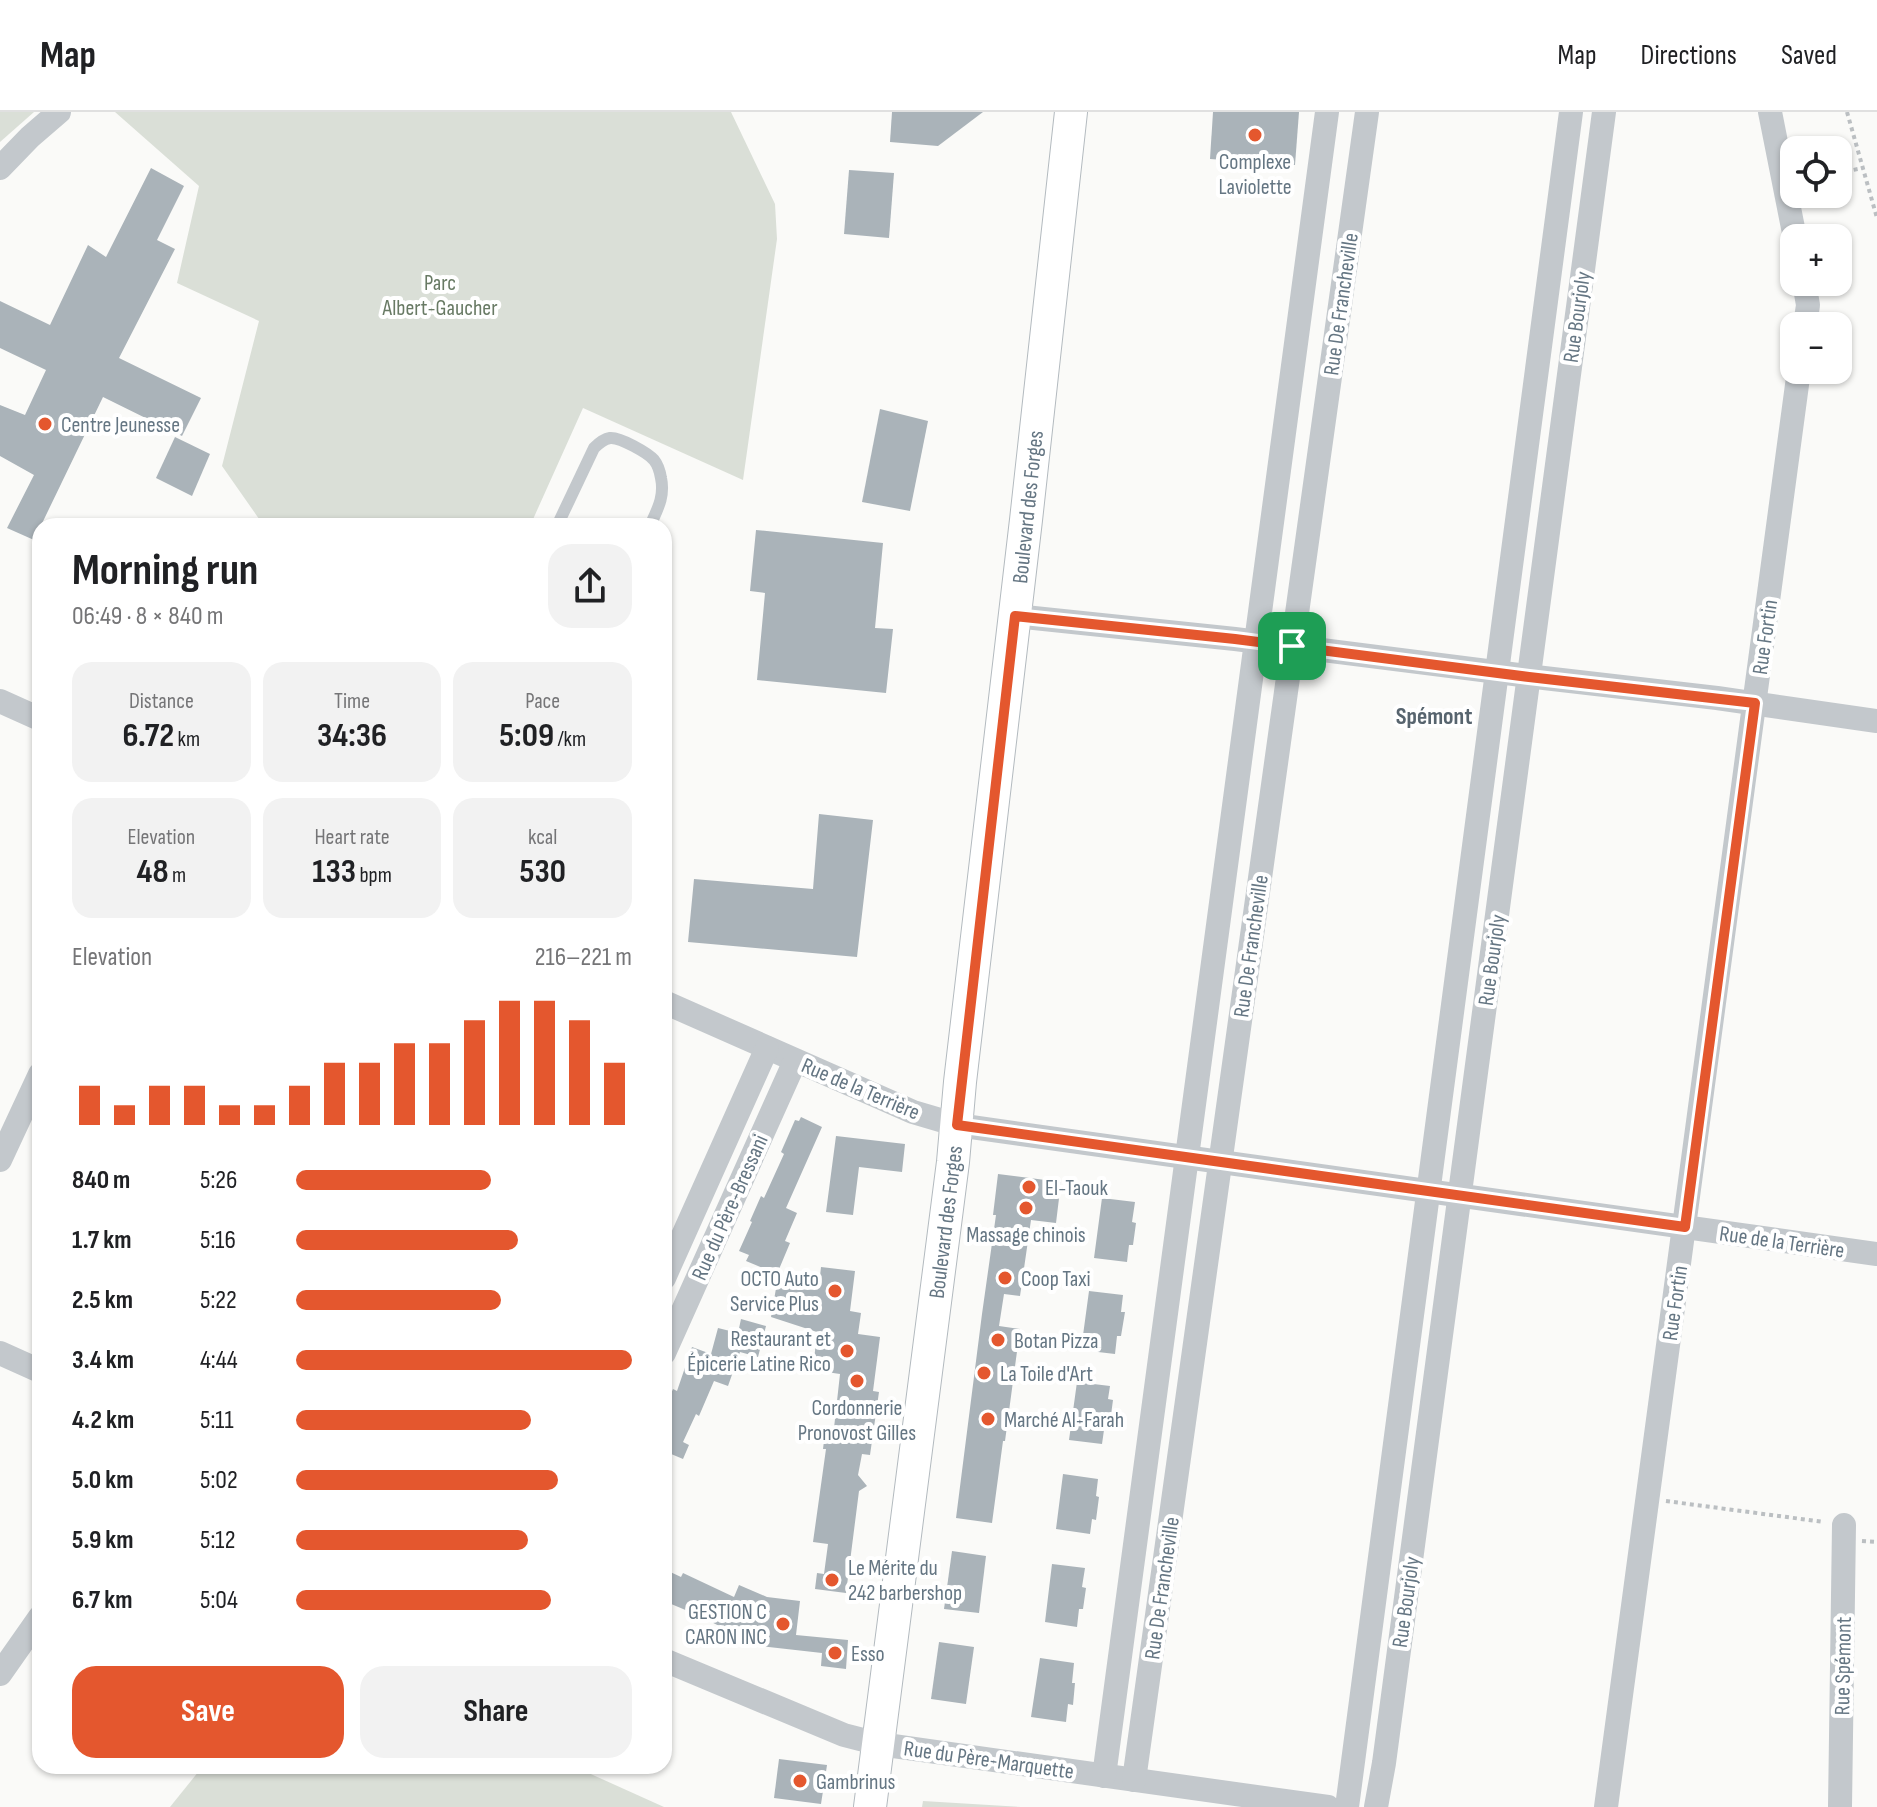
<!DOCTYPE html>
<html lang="en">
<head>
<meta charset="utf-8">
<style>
  body { margin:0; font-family:"Sofia Sans Condensed",sans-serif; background:#f2f2f2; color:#202124; height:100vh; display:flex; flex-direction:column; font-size:30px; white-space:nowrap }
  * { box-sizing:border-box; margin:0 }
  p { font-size:26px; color:#757577 }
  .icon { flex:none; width:44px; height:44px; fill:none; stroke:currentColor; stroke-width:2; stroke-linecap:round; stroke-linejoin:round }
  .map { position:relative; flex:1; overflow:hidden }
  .side { position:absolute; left:32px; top:406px; width:640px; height:1256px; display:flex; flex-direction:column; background:#fff; border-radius:24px; box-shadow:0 2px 6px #0004 }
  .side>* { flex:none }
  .controls { position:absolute; left:1780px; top:24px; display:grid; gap:16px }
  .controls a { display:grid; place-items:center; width:72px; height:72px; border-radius:16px; background:#fff; box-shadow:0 2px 6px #0004; font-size:40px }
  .pin { position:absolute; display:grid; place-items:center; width:68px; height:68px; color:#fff; margin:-34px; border-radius:16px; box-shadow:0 4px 12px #0006 }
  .round { display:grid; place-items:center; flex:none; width:84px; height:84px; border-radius:24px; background:#f2f2f2 }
  .head { display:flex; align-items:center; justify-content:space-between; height:136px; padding:0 40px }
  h1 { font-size:44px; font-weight:700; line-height:60px }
  .metrics { display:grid; grid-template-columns:repeat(3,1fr); gap:12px; height:136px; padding:8px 40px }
  .metrics div { display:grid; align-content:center; border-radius:20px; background:#f2f2f2; text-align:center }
  .metrics b { font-size:34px; font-weight:700 }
  .metrics small { font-size:22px; font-weight:400 }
  .metrics p { font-size:22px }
  .chart { height:224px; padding:16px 40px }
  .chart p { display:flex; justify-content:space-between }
  .chart svg { width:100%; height:144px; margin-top:8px; stroke:#e4572e; stroke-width:6 }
  .button { display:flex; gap:16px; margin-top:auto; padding:16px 40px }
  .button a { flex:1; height:92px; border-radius:24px; background:#e4572e; color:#fff; font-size:32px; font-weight:700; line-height:92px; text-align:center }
  .button a+a { background:#f2f2f2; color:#202124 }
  ul { padding:0 40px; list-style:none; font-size:26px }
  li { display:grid; grid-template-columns:128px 96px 1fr; align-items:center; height:60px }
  li i { height:20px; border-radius:10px; background:#e4572e }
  header { display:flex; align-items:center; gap:48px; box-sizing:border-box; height:112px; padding:0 40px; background:#fff; border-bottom:2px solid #e0e0e0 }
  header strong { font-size:38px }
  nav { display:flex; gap:44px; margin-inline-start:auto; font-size:28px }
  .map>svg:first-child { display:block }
  .green { fill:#dadfd7 }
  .building { fill:#aab3b9 }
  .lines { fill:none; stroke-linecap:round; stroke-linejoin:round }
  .secondary-casing { stroke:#b3babf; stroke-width:34 }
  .path { stroke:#bbbfc2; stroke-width:4; stroke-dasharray:4 4; stroke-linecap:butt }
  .service { stroke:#c3c8cc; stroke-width:12 }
  .minor { stroke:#c3c8cc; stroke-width:24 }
  .secondary { stroke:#fff; stroke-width:32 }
  .route-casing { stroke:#fff; stroke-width:16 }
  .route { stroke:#e4572e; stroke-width:10 }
  .poi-dot { fill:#e4572e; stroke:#fff; stroke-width:3 }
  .labels { text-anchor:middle; stroke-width:8; stroke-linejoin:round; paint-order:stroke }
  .poi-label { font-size:22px; fill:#657683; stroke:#fff; text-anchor:start }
  .park-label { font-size:22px; fill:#687a64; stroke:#fff }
  .street-label { font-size:22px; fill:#657683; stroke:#fff }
  .neighbourhood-label { font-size:24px; font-weight:bold; fill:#57646e; stroke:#fff }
</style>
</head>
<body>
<header>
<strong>Map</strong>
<nav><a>Map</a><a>Directions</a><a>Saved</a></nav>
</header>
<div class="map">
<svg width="1877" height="1695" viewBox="0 0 1877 1695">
  <rect width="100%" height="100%" fill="#fafaf8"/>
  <g class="green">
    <polygon points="0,0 34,0 0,30"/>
    <polygon points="115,0 731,0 775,92 777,127 743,368 583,296 530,414 264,414 222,354 259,209 177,171 199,74"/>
    <polygon points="203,1654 573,1654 664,1695 170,1695"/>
    <polygon points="923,1689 1021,1695 922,1695"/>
  </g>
  <g class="building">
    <polygon points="892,0 983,0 938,34 890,30"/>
    <polygon points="1213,0 1299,0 1295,53 1210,47"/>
    <polygon points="151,56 184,74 157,128 175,137 119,246 201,286 182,324 103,285 34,428 7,416 34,363 0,344 0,293 25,303 46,258 0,236 0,189 50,213 88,133 106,145"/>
    <polygon points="849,58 894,61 889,126 844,122"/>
    <polygon points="880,297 928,309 910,399 862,390"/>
    <polygon points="175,325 210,342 192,384 156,366"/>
    <polygon points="756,418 883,431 875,516 893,517 886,581 757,568 765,481 750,479"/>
    <polygon points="819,702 873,708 857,845 688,830 694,767 813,777"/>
    <polygon points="801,1005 822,1015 786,1096 797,1101 785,1129 790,1131 777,1162 746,1149 749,1143 739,1139 752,1110 750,1109 761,1084 764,1086 784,1042 781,1040 795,1008 799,1009"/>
    <polygon points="836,1024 905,1032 902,1060 859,1055 853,1103 826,1100"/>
    <polygon points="998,1062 1061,1070 1056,1111 1031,1108 1020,1184 1004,1182 999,1214 1020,1217 1005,1329 1003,1329 992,1411 956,1406 982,1202 996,1103 993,1103"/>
    <polygon points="1102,1086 1135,1090 1132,1110 1136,1111 1133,1133 1129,1133 1127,1150 1094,1146"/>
    <polygon points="821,1155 855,1159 850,1199 861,1201 858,1222 880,1225 873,1279 879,1280 870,1343 862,1342 858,1363 867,1374 859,1379 846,1481 815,1477 817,1461 824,1462 828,1432 813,1430 826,1337 823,1337 825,1321 830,1322 831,1315 834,1316 840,1262 813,1258 817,1220 771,1205 778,1165 819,1173"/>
    <polygon points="1089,1179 1123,1183 1121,1200 1125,1200 1121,1224 1117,1224 1115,1242 1081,1238"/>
    <polygon points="741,1207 766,1214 758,1245 740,1240 728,1274 714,1269 699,1304 696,1302 683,1330 689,1333 683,1347 664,1339 664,1297 673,1277 677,1279 692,1235 711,1242 718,1216 738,1221"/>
    <polygon points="1077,1270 1110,1274 1108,1287 1113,1288 1109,1318 1104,1318 1102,1332 1069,1328"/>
    <polygon points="1063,1362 1098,1367 1096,1384 1099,1385 1096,1408 1092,1407 1090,1422 1056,1417"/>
    <polygon points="952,1439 986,1444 979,1501 944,1497"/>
    <polygon points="1052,1452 1085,1456 1082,1475 1086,1476 1083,1497 1079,1497 1077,1515 1045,1510"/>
    <polygon points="664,1457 681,1465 683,1461 734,1485 739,1473 767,1485 800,1489 796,1523 848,1528 846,1557 821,1554 822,1541 760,1534 695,1502 664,1489"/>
    <polygon points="939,1530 974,1535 966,1592 931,1587"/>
    <polygon points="1040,1546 1074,1551 1072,1571 1075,1571 1073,1593 1068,1592 1066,1610 1031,1605"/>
    <polygon points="779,1647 827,1653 821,1692 774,1686"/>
  </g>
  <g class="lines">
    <defs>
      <polyline id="secondary" points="870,1695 953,1050 960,970 1026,408 1071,0"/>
    </defs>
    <use href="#secondary" class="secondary-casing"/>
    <g class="path">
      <polyline points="1847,0 1877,106"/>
      <polyline points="1838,61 1863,56"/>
      <polyline points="1666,1389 1824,1410"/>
      <polyline points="1862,1429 1877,1430"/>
    </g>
    <path class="service" d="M 557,414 L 594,336 C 599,331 604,327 610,326 C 620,325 648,341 654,348 C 658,353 660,360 661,366 C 665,385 657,398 650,414"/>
    <g class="minor">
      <polyline points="1770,0 1795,126"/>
      <polyline points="0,56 30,25 59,0"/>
      <polyline points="1804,170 1808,193 1805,214"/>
      <polyline points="1015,504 1235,527 1544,566 1717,586 1877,609"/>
      <polyline points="0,589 40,607"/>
      <polyline points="664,890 913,1000 957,1013 1877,1142"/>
      <polyline points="0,1048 40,962"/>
      <polyline points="664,1166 767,936"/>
      <polyline points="0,1241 40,1259"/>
      <polyline points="664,1241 795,949"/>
      <polyline points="664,1548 844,1623 879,1632 1328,1695"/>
      <polyline points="0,1562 40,1505"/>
      <polyline points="1104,1664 1327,0"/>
      <polyline points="1134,1668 1367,0"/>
      <polyline points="1347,1695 1571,0"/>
      <polyline points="1376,1695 1384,1651 1604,0"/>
      <polyline points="1606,1695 1799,258"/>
      <polyline points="1840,1695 1844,1413"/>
    </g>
    <use href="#secondary" class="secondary"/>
  </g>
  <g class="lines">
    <defs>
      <polygon id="route" points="1015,504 1235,527 1529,565 1755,591 1685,1115 957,1013"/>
    </defs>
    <use href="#route" class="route-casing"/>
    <use href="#route" class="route"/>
  </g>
  <g class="poi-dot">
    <circle cx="1255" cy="23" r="8"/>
    <circle cx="45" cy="312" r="8"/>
    <circle cx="1029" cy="1075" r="8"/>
    <circle cx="1026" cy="1096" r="8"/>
    <circle cx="1005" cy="1166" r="8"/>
    <circle cx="835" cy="1179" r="8"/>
    <circle cx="998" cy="1228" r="8"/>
    <circle cx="847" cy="1239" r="8"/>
    <circle cx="984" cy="1261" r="8"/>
    <circle cx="857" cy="1269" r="8"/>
    <circle cx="988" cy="1307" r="8"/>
    <circle cx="832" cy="1468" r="8"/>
    <circle cx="783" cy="1512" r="8"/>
    <circle cx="835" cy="1541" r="8"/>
    <circle cx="800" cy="1669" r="8"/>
  </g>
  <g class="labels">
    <g class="poi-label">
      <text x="1255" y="57" text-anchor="middle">Complexe<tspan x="1255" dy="25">Laviolette</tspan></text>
      <text x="61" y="320">Centre Jeunesse</text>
      <text x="1045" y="1083">El-Taouk</text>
      <text x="1026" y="1130" text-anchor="middle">Massage chinois</text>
      <text x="819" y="1174" text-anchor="end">OCTO Auto<tspan x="819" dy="25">Service Plus</tspan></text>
      <text x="1021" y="1174">Coop Taxi</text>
      <text x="831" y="1234" text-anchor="end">Restaurant et<tspan x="831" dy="25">Épicerie Latine Rico</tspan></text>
      <text x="1014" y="1236">Botan Pizza</text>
      <text x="1000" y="1269">La Toile d'Art</text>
      <text x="857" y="1303" text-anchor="middle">Cordonnerie<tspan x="857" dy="25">Pronovost Gilles</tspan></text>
      <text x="1004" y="1315">Marché Al-Farah</text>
      <text x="848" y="1463">Le Mérite du<tspan x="848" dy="25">242 barbershop</tspan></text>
      <text x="767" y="1507" text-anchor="end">GESTION C<tspan x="767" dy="25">CARON INC</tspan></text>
      <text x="851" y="1549">Esso</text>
      <text x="816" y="1677">Gambrinus</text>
    </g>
    <g class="park-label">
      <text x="440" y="178">Parc<tspan x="440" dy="25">Albert-Gaucher</tspan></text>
    </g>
    <g class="street-label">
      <text transform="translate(1340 192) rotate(-82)" y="8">Rue De Francheville</text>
      <text transform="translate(1576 205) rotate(-82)" y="8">Rue Bourjoly</text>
      <text transform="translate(1027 395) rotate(-84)" y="8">Boulevard des Forges</text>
      <text transform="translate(1764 525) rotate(-82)" y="8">Rue Fortin</text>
      <text transform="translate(1250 834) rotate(-82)" y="8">Rue De Francheville</text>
      <text transform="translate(1491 848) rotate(-82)" y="8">Rue Bourjoly</text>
      <text transform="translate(861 976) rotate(23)" y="8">Rue de la Terrière</text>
      <text transform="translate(729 1095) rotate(-66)" y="8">Rue du Père-Bressani</text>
      <text transform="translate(945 1110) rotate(-83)" y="8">Boulevard des Forges</text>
      <text transform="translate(1782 1129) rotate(8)" y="8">Rue de la Terrière</text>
      <text transform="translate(1674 1191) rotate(-82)" y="8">Rue Fortin</text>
      <text transform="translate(1161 1476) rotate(-82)" y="8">Rue De Francheville</text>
      <text transform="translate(1405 1490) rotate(-82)" y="8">Rue Bourjoly</text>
      <text transform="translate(1842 1554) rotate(-89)" y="8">Rue Spémont</text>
      <text transform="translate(989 1647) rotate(8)" y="8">Rue du Père-Marquette</text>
    </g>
    <g class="neighbourhood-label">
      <text x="1434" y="612">Spémont</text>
    </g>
  </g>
</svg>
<div class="controls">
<a><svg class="icon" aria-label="locate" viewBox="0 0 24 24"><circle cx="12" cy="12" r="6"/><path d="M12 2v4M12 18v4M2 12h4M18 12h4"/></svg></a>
<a>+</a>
<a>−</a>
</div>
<div class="pin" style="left:1292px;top:534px;background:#1e9e55"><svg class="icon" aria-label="arrive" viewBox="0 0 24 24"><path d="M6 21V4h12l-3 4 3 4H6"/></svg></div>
<section class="side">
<div class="head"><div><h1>Morning run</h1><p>06:49 · 8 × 840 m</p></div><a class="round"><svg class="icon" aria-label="share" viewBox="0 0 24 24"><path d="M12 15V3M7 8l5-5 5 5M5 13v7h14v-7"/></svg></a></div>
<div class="metrics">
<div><p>Distance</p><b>6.72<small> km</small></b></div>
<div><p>Time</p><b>34:36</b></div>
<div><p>Pace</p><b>5:09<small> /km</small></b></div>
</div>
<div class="metrics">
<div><p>Elevation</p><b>48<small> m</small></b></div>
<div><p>Heart rate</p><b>133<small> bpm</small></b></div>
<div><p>kcal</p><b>530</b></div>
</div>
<div class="chart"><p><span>Elevation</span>216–221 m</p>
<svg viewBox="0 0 160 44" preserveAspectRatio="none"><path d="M5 44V32M15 44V38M25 44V32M35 44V32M45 44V38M55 44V38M65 44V32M75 44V25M85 44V25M95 44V19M105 44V19M115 44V12M125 44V6M135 44V6M145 44V12M155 44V25"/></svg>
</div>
<ul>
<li><b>840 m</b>5:26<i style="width:58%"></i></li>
<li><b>1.7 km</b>5:16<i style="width:66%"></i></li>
<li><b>2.5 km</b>5:22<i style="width:61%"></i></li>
<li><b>3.4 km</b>4:44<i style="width:100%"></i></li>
<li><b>4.2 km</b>5:11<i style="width:70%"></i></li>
<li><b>5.0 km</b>5:02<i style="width:78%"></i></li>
<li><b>5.9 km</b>5:12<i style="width:69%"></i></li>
<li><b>6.7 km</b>5:04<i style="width:76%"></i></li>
</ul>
<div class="button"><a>Save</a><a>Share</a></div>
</section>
</div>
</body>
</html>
